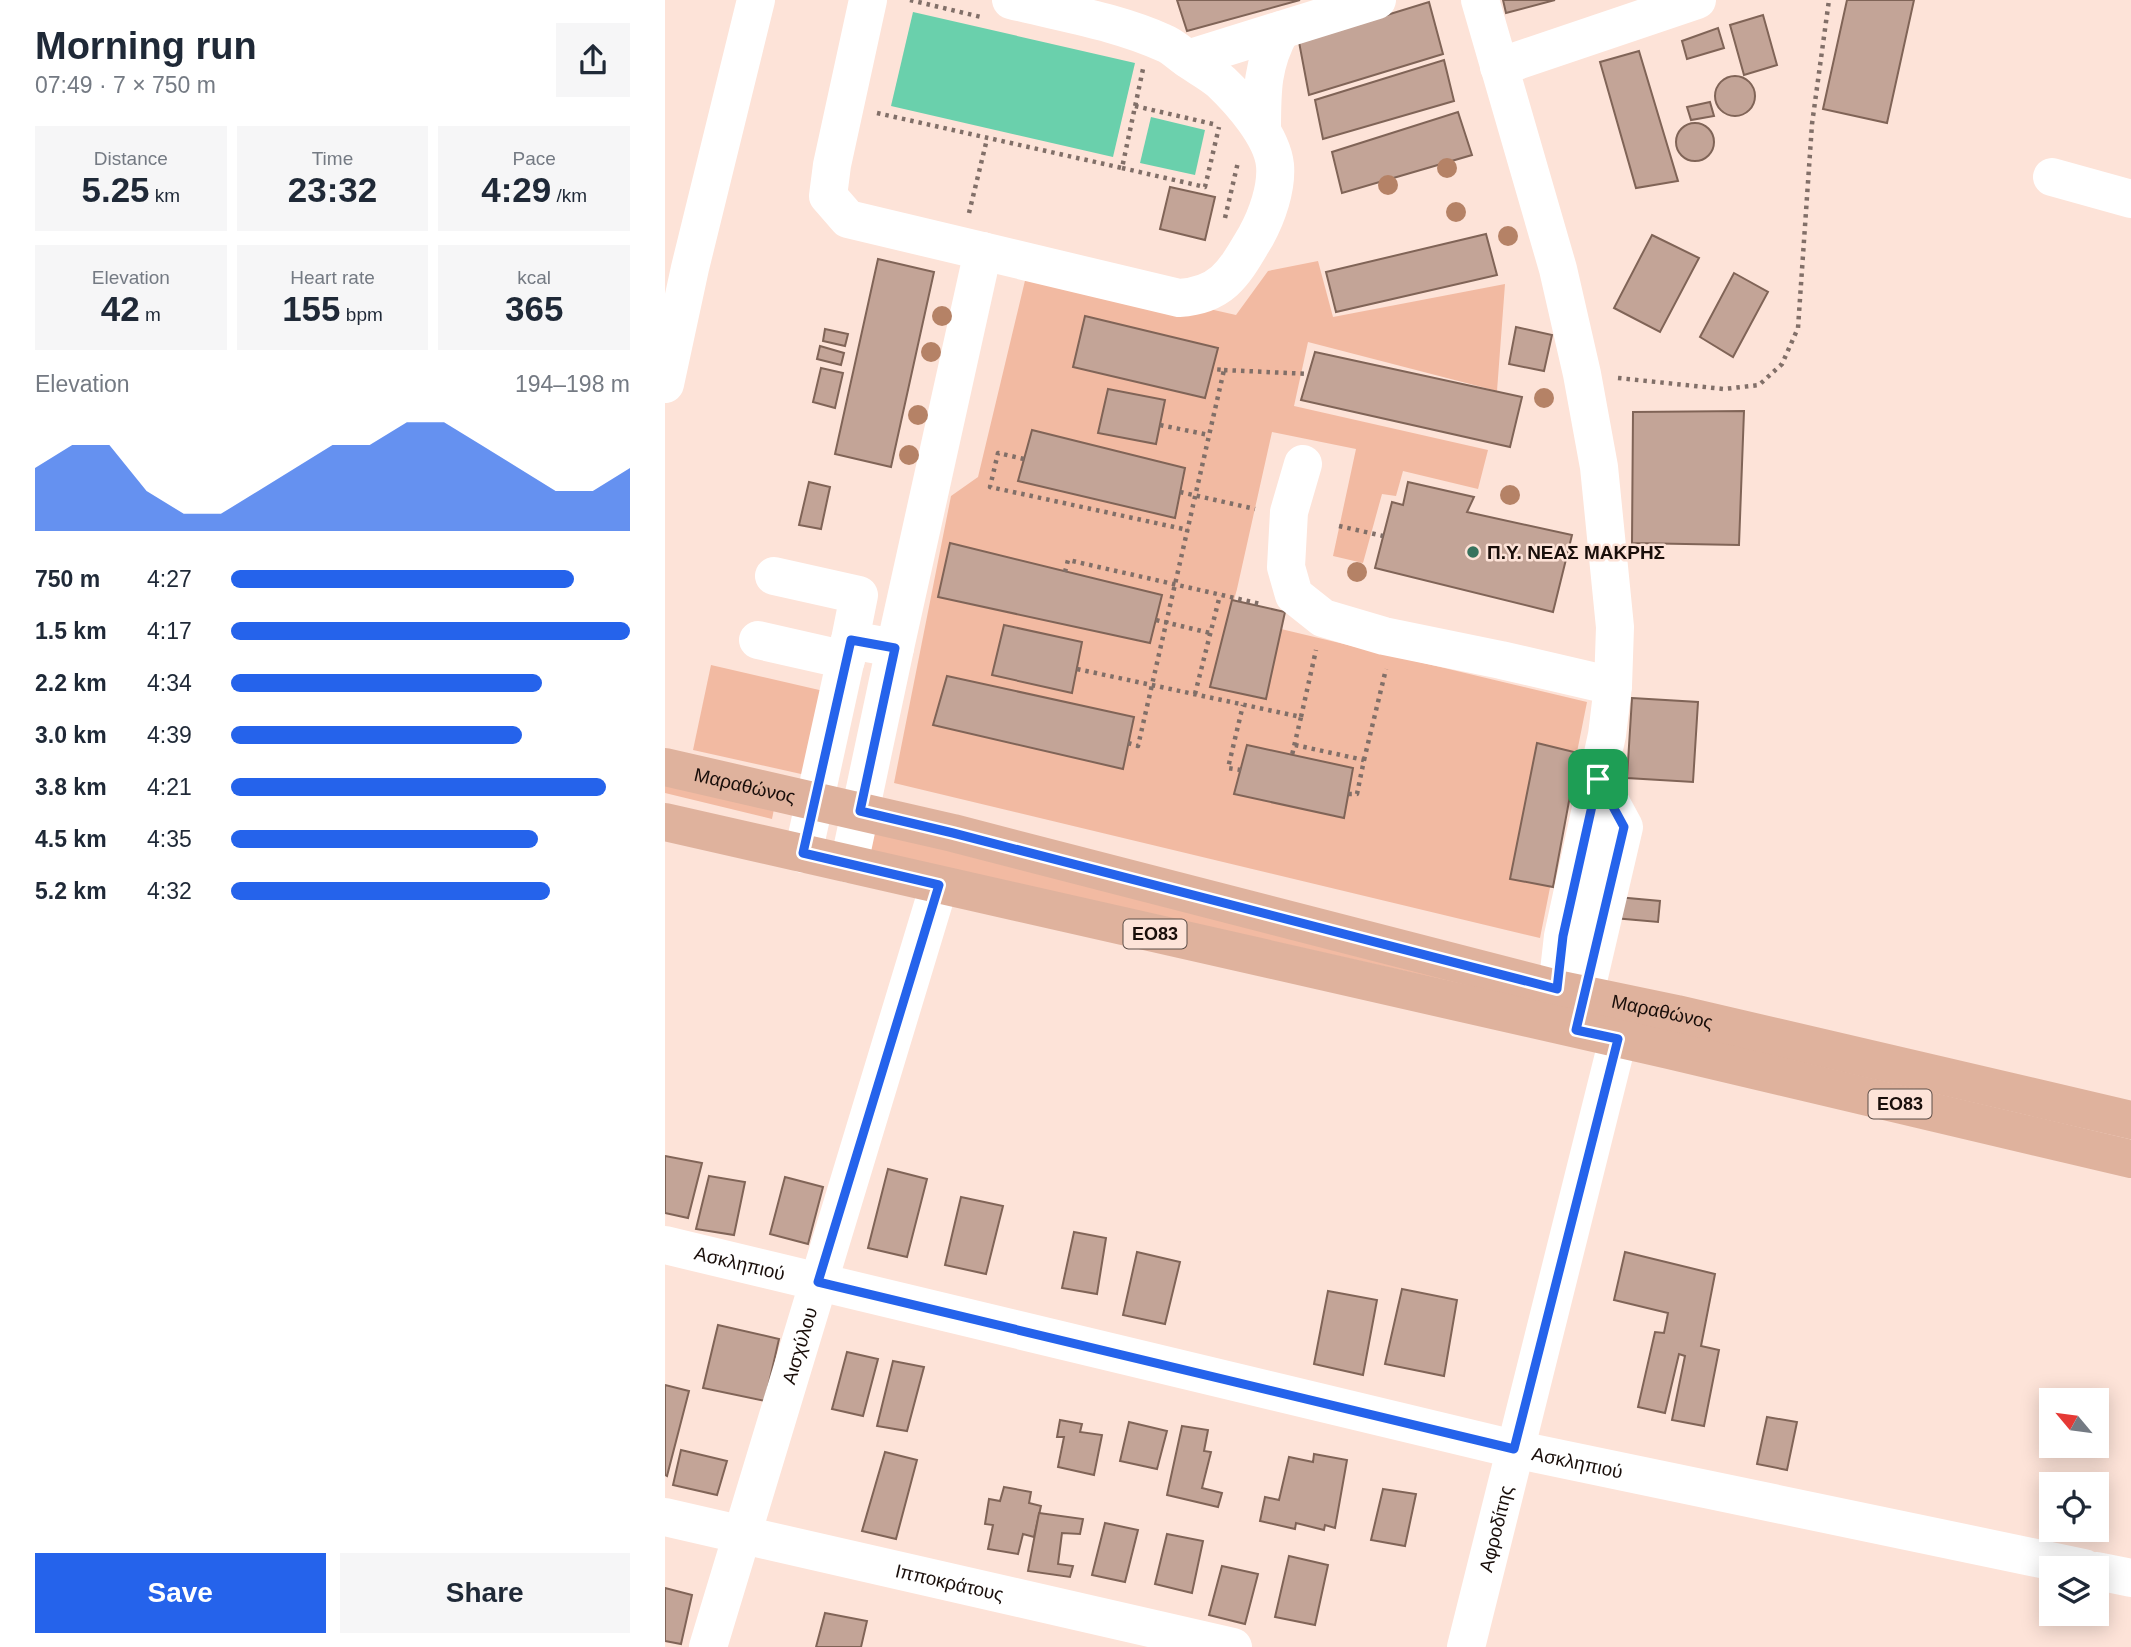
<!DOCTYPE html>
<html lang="en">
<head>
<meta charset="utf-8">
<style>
  body { margin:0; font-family:Helvetica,sans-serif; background:#f6f6f7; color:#1f2937; height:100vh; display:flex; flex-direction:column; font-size:26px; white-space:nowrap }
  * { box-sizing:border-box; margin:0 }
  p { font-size:23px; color:#747a83 }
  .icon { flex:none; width:38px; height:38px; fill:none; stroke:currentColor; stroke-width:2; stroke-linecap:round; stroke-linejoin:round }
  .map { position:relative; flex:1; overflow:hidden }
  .panel { display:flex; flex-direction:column; background:#fff; width:665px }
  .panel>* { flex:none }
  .needle { width:46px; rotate:299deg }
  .fabs { position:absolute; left:1374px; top:1388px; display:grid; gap:14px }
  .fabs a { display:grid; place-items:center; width:70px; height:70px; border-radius:0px; background:#fff; box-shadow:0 4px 18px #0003; font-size:35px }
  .pin { position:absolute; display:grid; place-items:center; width:60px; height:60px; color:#fff; margin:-30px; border-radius:14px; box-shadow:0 4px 10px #0006 }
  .round { display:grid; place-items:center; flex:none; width:74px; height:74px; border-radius:0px; background:#f6f6f7 }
  .summary { display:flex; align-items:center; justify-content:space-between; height:119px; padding:0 35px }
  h1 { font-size:38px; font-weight:600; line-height:52px }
  .figures { display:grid; grid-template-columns:repeat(3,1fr); gap:10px; height:119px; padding:7px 35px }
  .figures div { display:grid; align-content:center; border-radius:0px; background:#f6f6f7; text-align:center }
  .figures b { font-size:35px; font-weight:600 }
  .figures small { font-size:19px; font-weight:400 }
  .figures p { font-size:19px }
  .chart { height:196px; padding:14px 35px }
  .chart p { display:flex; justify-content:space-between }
  .chart svg { width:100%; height:126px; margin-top:7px; fill:#2563eb; opacity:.7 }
  .cta { display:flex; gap:14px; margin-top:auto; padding:14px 35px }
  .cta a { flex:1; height:80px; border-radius:0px; background:#2563eb; color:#fff; font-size:28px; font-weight:600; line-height:80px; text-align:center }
  .cta a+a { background:#f6f6f7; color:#1f2937 }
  ul { padding:0 35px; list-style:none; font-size:23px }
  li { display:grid; grid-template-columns:112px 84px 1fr; align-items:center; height:52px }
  li i { height:18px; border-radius:9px; background:#2563eb }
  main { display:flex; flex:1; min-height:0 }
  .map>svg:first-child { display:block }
  .green { fill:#f2baa2 }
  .water { fill:#6ad0ac }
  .building { fill:#c3a497; stroke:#806457; stroke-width:2 }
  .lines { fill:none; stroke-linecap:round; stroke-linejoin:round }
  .path { stroke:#816f68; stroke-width:4.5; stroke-dasharray:3.5 5; stroke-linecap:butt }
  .minor { stroke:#fff; stroke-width:38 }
  .major { stroke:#dfb29d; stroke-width:38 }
  .tree { fill:#b58266 }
  .route-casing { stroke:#fff; stroke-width:14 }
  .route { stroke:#2563eb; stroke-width:9 }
  .poi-dot { fill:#36725d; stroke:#fde3d8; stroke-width:2.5 }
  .labels { text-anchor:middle; stroke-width:5; stroke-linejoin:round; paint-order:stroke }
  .shield { fill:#fde3d8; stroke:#5d4e48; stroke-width:2 }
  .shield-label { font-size:18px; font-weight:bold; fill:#190e0a }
  .poi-label { font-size:19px; font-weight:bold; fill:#190e0a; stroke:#fde3d8; text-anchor:start }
  .street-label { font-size:19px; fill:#190e0a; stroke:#fde3d8 }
</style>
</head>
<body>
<main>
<section class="panel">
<div class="summary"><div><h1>Morning run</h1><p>07:49 · 7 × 750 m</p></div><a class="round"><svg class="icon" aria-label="share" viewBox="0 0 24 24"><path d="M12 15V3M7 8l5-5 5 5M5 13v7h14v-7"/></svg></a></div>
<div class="figures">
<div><p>Distance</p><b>5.25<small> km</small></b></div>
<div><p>Time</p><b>23:32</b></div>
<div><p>Pace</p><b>4:29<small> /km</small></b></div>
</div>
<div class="figures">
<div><p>Elevation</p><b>42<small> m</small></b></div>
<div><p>Heart rate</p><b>155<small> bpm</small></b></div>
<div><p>kcal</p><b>365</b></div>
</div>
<div class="chart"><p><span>Elevation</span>194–198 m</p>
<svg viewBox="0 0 160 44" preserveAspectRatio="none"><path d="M0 44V22L10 14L20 14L30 30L40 38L50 38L60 30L70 22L80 14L90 14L100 6L110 6L120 14L130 22L140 30L150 30L160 22V44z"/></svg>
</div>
<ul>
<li><b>750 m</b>4:27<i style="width:86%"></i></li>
<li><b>1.5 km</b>4:17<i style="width:100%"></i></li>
<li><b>2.2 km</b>4:34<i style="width:78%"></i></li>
<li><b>3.0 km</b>4:39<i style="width:73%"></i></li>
<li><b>3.8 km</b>4:21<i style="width:94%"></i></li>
<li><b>4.5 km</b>4:35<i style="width:77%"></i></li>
<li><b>5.2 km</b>4:32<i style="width:80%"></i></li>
</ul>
<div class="cta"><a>Save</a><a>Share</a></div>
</section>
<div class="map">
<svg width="1466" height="1647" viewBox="0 0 1466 1647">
  <rect width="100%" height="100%" fill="#fde3d8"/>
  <g class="green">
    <polygon points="653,261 668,317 840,284 832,391 643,342 629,406 823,450 813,489 738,471 731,496 717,494 698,563 668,556 691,449 607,432 572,589 545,687 601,699 616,629 922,702 875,938 229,783 286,496 313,477 363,268 571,315 603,271"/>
    <polygon points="46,665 163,692 145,776 28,750"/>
    <polygon points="0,784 109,809 107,819 0,793"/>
    <polygon points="198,829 882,1003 201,850"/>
  </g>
  <g class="water">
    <polygon points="248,12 470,63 448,157 226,106"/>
    <polygon points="486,117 540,130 530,175 475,163"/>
  </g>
  <g class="building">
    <polygon points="512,0 635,0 522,31"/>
    <polygon points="838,0 890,0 841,13"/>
    <polygon points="1182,0 1249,0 1222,123 1158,109"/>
    <polygon points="764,2 778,54 644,95 634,42"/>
    <polygon points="1098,15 1112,65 1079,75 1065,25"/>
    <polygon points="1053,28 1059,48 1022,59 1017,41"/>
    <polygon points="974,51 1013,181 971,188 935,62"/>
    <polygon points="779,60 789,101 658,139 650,100"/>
    <circle cx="1070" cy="96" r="20"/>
    <polygon points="1045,102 1049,116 1026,120 1022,107"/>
    <polygon points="793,112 807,155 677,193 667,152"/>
    <circle cx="1030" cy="142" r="19"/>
    <polygon points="505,187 550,197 540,240 495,229"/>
    <polygon points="821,234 832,275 671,312 661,272"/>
    <polygon points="987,235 1034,258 995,332 949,308"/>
    <polygon points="213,259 269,272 226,467 170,454"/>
    <polygon points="1069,273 1103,292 1068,357 1035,337"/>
    <polygon points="420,316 553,348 540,398 408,367"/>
    <polygon points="851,327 887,335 879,371 844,364"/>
    <polygon points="160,329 183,334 180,346 158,341"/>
    <polygon points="155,346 179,353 176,365 152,359"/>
    <polygon points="650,352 857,397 845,447 636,400"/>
    <polygon points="156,368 178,373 170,408 148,402"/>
    <polygon points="443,389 500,400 491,444 433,433"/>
    <polygon points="1079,411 1074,545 967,543 968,412"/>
    <polygon points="367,430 520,468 510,518 353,481"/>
    <polygon points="144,482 165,487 156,529 134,525"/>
    <polygon points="743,482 809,497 802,512 907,535 888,612 710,568 727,502 738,505"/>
    <polygon points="285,543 497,595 485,643 273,597"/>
    <polygon points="567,600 620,612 601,699 545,687"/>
    <polygon points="339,625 417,642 407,693 327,675"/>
    <polygon points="282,676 469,717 458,769 268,725"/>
    <polygon points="967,698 1033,702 1028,782 962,778"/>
    <polygon points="872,743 913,753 888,887 845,879"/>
    <polygon points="582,745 688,768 679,818 569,794"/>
    <polygon points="952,897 995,901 993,922 949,918"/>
    <polygon points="0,1156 37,1163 23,1218 0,1213"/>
    <polygon points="223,1169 262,1179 242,1257 203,1248"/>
    <polygon points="44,1176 80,1182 69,1235 31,1229"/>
    <polygon points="120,1177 158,1187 143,1244 105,1234"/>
    <polygon points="296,1197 338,1206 321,1274 280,1265"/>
    <polygon points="409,1232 441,1238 432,1294 397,1288"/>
    <polygon points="472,1252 515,1262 500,1324 458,1315"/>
    <polygon points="960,1252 1050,1274 1036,1346 1054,1350 1039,1426 1007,1420 1020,1356 1014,1354 1000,1413 973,1407 990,1332 999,1333 1003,1313 949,1300"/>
    <polygon points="737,1289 792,1300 779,1376 720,1364"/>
    <polygon points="663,1291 712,1300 698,1375 649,1364"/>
    <polygon points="53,1325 114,1339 100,1401 38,1388"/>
    <polygon points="182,1352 213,1359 198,1416 167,1409"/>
    <polygon points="228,1361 259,1367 242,1431 212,1426"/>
    <polygon points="0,1385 24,1391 2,1476 0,1475"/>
    <polygon points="1102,1417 1132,1422 1122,1470 1092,1464"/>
    <polygon points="395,1420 417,1424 415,1432 437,1435 429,1475 393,1467 399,1437 392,1437"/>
    <polygon points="464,1422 502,1431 492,1469 455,1461"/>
    <polygon points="517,1426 543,1430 539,1451 546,1452 537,1488 557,1493 553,1507 502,1495"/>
    <polygon points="16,1450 62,1461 52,1495 8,1485"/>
    <polygon points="220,1452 252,1460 231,1539 197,1531"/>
    <polygon points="649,1454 682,1460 670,1528 660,1525 659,1530 631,1523 630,1529 595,1521 600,1497 614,1500 624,1457 648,1462"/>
    <polygon points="339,1487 366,1492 364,1503 376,1506 369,1537 358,1534 353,1554 323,1549 328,1525 320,1524 324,1499 335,1501"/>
    <polygon points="718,1489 751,1494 740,1546 706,1540"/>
    <polygon points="374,1513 418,1519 415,1534 397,1533 393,1564 408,1566 405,1577 363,1571"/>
    <polygon points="440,1523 473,1530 460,1582 427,1575"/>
    <polygon points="502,1534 538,1541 527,1593 490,1584"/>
    <polygon points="624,1556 663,1565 650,1625 610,1617"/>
    <polygon points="557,1566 593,1574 580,1624 544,1615"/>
    <polygon points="0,1588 27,1595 16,1644 0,1641"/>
    <polygon points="160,1613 202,1621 196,1647 151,1647"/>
  </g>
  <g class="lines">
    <g class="path">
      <polyline points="245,0 316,17"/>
      <polyline points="470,106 548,124"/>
      <polyline points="212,113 457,168 478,69"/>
      <polyline points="457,168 540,187 554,127"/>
      <polyline points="304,213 322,139"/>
      <polyline points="560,218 573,162"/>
      <polyline points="559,370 644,374"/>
      <polyline points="953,378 1059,389 1094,385 1117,364 1133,328 1147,124 1164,0"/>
      <polyline points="495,425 544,435"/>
      <polyline points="359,459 333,453 325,487 523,530"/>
      <polyline points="515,492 590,509"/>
      <polyline points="674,526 718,536"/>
      <polyline points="400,572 403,560 596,604"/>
      <polyline points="491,620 545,633"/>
      <polyline points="412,669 636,717 627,755"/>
      <polyline points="530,694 555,595"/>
      <polyline points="636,717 651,650"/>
      <polyline points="463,743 473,746 559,370 548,369"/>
      <polyline points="630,745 699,760 692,794 683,794"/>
      <polyline points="699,760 721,669"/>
      <polyline points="576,770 563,768 578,705"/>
    </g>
    <g class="minor">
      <path d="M 203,0 L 167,165 L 163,196 L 183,219 L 514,298 C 559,295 570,271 591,236 C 602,216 612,188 610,165 C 607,136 576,101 556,82 C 546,73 532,66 521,58 C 514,53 507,46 499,43 C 451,21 396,13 346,0"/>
      <polyline points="815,0 893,269 917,374 934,467 950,627 948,686 942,735 898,936 892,989 884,1022"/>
      <polyline points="523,59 712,0"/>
      <polyline points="834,67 1032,0"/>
      <path d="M 597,129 C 597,91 597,64 616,30"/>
      <polyline points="1387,177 1466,199"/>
      <polyline points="0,384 25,268 91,0"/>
      <polyline points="638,464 624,512 621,567 629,595 658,618 719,636 836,660 948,686"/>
      <polyline points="109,576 194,595 185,640"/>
      <polyline points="93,640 181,660"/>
      <polyline points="138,854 185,640 230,648 318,251"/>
      <polyline points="184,864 230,648"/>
      <polyline points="912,1028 959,827 933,779"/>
      <path id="s1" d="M 0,1245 L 849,1449 L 1419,1568"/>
      <path id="s2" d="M 0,1517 L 568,1647"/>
      <polyline points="1432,1571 1466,1578"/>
      <path id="s3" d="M 43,1647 L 274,885"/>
      <path id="s4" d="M 801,1647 L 961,1007"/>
    </g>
    <g class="major">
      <path id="s5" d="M 0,767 L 288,833 L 892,989 L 1012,1014 L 1466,1120"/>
      <polyline points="0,822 1004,1050 1466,1159"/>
    </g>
  </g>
  <g class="tree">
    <circle cx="782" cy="168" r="10"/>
    <circle cx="723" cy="185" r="10"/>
    <circle cx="791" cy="212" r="10"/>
    <circle cx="843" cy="236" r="10"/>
    <circle cx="277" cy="316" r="10"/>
    <circle cx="266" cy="352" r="10"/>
    <circle cx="879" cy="398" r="10"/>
    <circle cx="253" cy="415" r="10"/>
    <circle cx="244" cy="455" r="10"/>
    <circle cx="845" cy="495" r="10"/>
    <circle cx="692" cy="572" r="10"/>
  </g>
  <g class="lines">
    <defs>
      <polygon id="route" points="186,640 230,648 195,811 288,833 892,989 898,936 933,779 959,827 911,1030 953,1039 849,1449 153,1282 274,885 138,853"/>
    </defs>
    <use href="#route" class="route-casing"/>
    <use href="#route" class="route"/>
  </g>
  <circle class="poi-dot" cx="808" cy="552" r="7"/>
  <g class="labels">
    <g class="shield">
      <rect x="458.5" y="919.5" width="63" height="29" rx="5"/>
      <rect x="1203.5" y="1089.5" width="63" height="29" rx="5"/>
    </g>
    <g class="shield-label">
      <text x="490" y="940">ΕΟ83</text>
      <text x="1235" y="1110">ΕΟ83</text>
    </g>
    <g class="poi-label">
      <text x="822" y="559">Π.Υ. ΝΕΑΣ ΜΑΚΡΗΣ</text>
    </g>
    <g class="street-label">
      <text dy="7" stroke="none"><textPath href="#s5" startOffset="82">Μαραθώνος</textPath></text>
      <text dy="7" stroke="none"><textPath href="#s5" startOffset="1027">Μαραθώνος</textPath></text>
      <text dy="7" stroke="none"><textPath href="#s1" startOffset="77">Ασκληπιού</textPath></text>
      <text dy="7" stroke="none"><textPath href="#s3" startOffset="315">Αισχύλου</textPath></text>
      <text dy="7" stroke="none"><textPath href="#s1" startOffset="938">Ασκληπιού</textPath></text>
      <text dy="7" stroke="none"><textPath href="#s4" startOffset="122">Αφροδίτης</textPath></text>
      <text dy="7" stroke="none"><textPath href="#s2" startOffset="292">Ιπποκράτους</textPath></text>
    </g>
  </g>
</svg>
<div class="fabs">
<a><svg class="needle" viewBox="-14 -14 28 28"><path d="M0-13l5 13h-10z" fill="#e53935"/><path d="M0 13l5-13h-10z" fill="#747a83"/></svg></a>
<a><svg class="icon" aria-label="locate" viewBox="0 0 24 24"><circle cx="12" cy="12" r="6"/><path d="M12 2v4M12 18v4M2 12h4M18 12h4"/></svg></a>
<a><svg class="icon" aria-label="layers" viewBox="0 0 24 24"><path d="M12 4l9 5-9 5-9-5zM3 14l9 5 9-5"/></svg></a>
</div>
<div class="pin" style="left:933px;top:779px;background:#1e9e55"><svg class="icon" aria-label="arrive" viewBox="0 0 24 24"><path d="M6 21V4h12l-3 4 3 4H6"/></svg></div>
</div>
</main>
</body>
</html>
